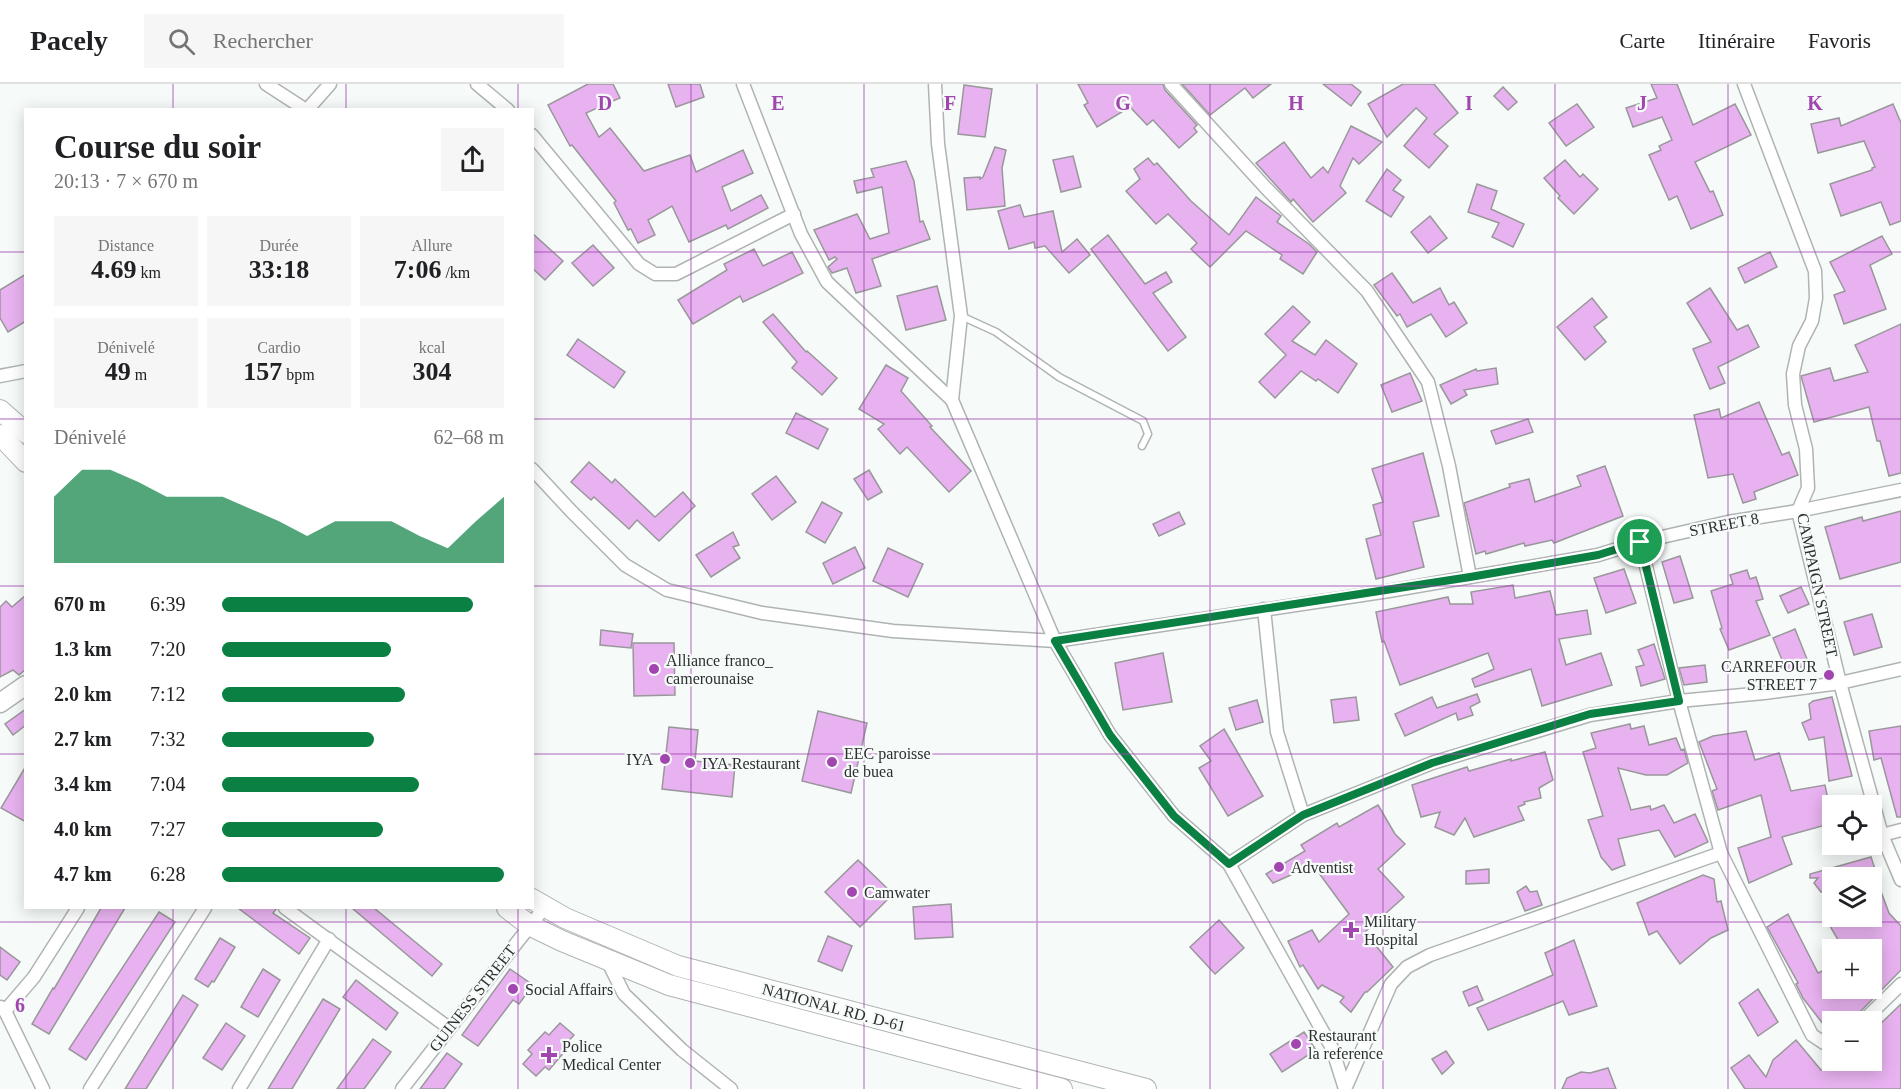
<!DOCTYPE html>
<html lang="fr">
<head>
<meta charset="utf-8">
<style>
  body { margin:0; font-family:"Times New Roman",serif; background:#f6f6f6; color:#202124; height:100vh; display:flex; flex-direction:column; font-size:22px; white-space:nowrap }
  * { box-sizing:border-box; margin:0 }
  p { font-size:20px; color:#757577 }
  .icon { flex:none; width:33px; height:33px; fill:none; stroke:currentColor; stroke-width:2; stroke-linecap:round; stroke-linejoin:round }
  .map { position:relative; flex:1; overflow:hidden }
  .details { position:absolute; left:24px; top:24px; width:510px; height:801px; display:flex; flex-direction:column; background:#fff; border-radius:0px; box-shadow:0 3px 15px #0003 }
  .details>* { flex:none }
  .tools { position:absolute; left:1822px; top:711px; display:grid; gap:12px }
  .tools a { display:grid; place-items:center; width:60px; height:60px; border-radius:0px; background:#fff; box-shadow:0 3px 15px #0003; font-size:30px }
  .pin { position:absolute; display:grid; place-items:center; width:51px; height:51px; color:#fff; margin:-26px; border:3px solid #fff; border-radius:50%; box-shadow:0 2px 6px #0007 }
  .round { display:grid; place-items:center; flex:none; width:63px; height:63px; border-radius:0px; background:#f6f6f6 }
  .overview { display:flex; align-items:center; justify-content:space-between; height:102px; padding:0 30px }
  h1 { font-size:33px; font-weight:700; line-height:45px }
  .stats { display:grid; grid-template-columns:repeat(3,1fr); gap:9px; height:102px; padding:6px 30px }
  .stats div { display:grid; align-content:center; border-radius:0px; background:#f6f6f6; text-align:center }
  .stats b { font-size:26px; font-weight:700 }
  .stats small { font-size:16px; font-weight:400 }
  .stats p { font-size:16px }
  .chart { height:168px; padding:12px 30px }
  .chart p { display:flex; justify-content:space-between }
  .chart svg { width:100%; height:108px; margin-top:6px; fill:#0b8043; opacity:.7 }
  ul { padding:0 30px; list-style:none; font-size:20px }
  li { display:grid; grid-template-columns:96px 72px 1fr; align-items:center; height:45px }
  li i { height:15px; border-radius:8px; background:#0b8043 }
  header { display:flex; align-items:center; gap:36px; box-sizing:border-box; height:84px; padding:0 30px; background:#fff; border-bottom:2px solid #e0e0e0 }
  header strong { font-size:28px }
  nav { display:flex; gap:33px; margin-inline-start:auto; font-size:21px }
  .search { width:420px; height:54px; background:#f6f6f6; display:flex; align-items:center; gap:15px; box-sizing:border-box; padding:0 21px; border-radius:0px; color:#757577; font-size:22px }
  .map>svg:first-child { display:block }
  .building { fill:#e8b2f0; stroke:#99979a; stroke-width:1.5 }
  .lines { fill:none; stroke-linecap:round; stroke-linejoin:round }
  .service-casing { stroke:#afb4b3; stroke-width:9 }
  .minor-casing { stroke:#afb4b3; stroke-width:15 }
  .primary-casing { stroke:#afb4b3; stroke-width:21 }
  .trunk-casing { stroke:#afb4b3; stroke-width:22 }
  .service { stroke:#fff; stroke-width:6 }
  .minor { stroke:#fff; stroke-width:12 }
  .primary { stroke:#fff; stroke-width:18 }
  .trunk { stroke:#fff; stroke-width:20 }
  .route-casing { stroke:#fff; stroke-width:12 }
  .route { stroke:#0b8043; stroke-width:8 }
  .grid { fill:none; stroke:#a145af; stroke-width:1.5; stroke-opacity:0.55 }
  .poi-dot { fill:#a145af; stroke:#f6fbfa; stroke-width:2 }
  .labels { text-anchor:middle; stroke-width:4.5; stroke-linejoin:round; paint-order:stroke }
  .street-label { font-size:16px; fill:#2d2f2f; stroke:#f6fbfa }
  .poi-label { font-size:16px; fill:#2d2f2f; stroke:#f6fbfa; text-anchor:start }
  .grid-label { font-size:20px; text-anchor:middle; font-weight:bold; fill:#a145af; stroke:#f6fbfa; stroke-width:4.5; stroke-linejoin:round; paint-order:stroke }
</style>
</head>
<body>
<header>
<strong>Pacely</strong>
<div class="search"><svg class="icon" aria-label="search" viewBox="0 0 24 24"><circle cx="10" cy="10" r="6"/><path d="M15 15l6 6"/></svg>Rechercher</div>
<nav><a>Carte</a><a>Itinéraire</a><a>Favoris</a></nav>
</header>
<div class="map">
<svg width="1901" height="1005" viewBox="0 0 1901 1005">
  <rect width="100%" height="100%" fill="#f6fbfa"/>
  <g class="building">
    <polygon points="588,0 613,0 620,14 586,29 599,53 610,44 644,87 690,71 696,88 743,66 753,89 722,103 731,127 761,111 768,124 728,145 726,141 689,158 672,122 648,136 655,151 638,159 631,145 628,146 614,119 616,117 572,61 570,62 548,21"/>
    <polygon points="668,0 700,0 704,13 676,23"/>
    <polygon points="1078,0 1163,0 1165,6 1197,41 1194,44 1197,48 1179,64 1153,36 1147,41 1130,23 1097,43 1084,21 1088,19"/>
    <polygon points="1182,0 1271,0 1253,14 1245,4 1210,31"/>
    <polygon points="1323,0 1351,0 1361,8 1351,22"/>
    <polygon points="1403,0 1434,0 1458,29 1434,50 1448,62 1429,84 1404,62 1427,34 1416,24 1387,53 1368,20"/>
    <polygon points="1651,0 1677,0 1693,41 1735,20 1751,51 1695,78 1710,108 1713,107 1723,131 1691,145 1677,112 1669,116 1649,71 1661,66 1659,62 1672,56 1662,33 1633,43 1626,24 1657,14"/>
    <polygon points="964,1 992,5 985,53 958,50"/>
    <polygon points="1503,3 1517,18 1508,26 1494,12"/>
    <polygon points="1577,20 1594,43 1566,62 1549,39"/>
    <polygon points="1893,20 1901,39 1901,137 1890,141 1881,118 1841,132 1830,100 1872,86 1872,84 1875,83 1864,57 1818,69 1811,40 1839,34 1841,42"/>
    <polygon points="1351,42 1382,58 1359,80 1353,74 1340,102 1346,109 1313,138 1293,115 1291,118 1256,79 1284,58 1311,94 1323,83 1328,89"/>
    <polygon points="995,63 1006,66 1002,84 1005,122 967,126 964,94 980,93 980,95 983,93"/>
    <polygon points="1073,72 1081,103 1061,108 1053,76"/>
    <polygon points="1148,74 1154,81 1157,79 1191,117 1229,151 1256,113 1281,132 1277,138 1309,160 1317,168 1303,190 1280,175 1282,171 1246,147 1210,183 1191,165 1197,159 1168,130 1156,140 1126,107 1140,95 1134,85"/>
    <polygon points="1565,76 1580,93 1583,90 1598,105 1574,130 1558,114 1560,112 1544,94"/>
    <polygon points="906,77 914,97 920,138 923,137 930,155 872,175 881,202 856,209 847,184 832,189 828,183 837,175 835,173 829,176 814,146 857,130 870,155 889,149 882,103 857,109 854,97 874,93 871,85"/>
    <polygon points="1387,85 1401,96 1393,106 1404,113 1391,133 1366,117"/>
    <polygon points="1477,100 1497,107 1491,125 1524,140 1513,163 1492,153 1499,139 1468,128"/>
    <polygon points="1020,121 1024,133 1053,127 1062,168 1077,155 1090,171 1069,189 1045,162 1035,164 1034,158 1009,165 998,127"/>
    <polygon points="1430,132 1447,154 1428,169 1411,148"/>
    <polygon points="532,149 563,177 545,196 532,184"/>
    <polygon points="1108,151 1145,200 1166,188 1172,198 1153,209 1186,253 1168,267 1091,165"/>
    <polygon points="1882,152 1892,170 1870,181 1886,225 1844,240 1834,211 1845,207 1830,178"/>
    <polygon points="593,161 614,184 593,202 572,179"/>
    <polygon points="754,165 763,182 792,168 803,189 743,218 740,212 693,240 678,216 727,186 724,180"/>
    <polygon points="1770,168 1777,183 1745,199 1738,184"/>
    <polygon points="1392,189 1413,219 1440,204 1449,221 1454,218 1467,239 1446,253 1431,230 1407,243 1400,230 1397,232 1374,201"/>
    <polygon points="26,190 26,237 8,248 0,234 0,206"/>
    <polygon points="937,202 946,236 906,246 897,212"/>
    <polygon points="1710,204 1737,246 1748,241 1759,263 1718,283 1725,299 1710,305 1693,265 1711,258 1687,219"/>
    <polygon points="1592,214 1607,233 1594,243 1606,258 1585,276 1557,243"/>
    <polygon points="1293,222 1310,238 1292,257 1315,271 1326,256 1357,280 1338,309 1318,295 1316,297 1301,287 1275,314 1259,298 1286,271 1265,250"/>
    <polygon points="773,230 806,268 807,267 837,294 822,311 792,284 797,278 763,238"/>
    <polygon points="1901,240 1901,389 1889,392 1880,357 1877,357 1869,323 1814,338 1801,292 1830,284 1834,297 1868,288 1855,261"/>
    <polygon points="578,255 625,288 614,304 567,271"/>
    <polygon points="886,281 908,294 901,307 932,342 930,343 971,387 949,408 907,363 900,370 878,345 884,340 859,325"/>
    <polygon points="1496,284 1498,300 1464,306 1467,311 1451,320 1440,301 1476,285 1477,287"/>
    <polygon points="1410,289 1422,317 1392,328 1381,301"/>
    <polygon points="1759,318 1782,371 1789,368 1798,391 1754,408 1756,415 1743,419 1733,390 1708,394 1694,331 1719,325 1721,334"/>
    <polygon points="796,329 828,345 818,365 786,349"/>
    <polygon points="1528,335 1533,348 1496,360 1491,347"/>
    <polygon points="1423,369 1439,432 1413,438 1424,483 1376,495 1366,455 1381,451 1373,421 1383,418 1372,385"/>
    <polygon points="589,378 612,399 615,395 655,433 683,408 695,422 659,457 637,436 629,445 594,413 591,416 571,398"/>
    <polygon points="1605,382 1623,432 1554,459 1552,456 1525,462 1524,459 1486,470 1485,467 1476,470 1464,419 1510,403 1509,400 1529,395 1535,418 1581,402 1577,392"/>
    <polygon points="869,386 882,408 868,416 854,395"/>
    <polygon points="776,392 796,418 772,436 752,410"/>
    <polygon points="822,418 842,429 825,459 806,448"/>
    <polygon points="1901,427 1901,478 1840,495 1825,443 1862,433 1863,437"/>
    <polygon points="1179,428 1185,440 1159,452 1153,440"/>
    <polygon points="733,448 739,461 733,463 740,474 711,493 696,471"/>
    <polygon points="855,463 865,484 833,500 823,479"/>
    <polygon points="888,464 923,480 908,513 873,497"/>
    <polygon points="1680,472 1693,514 1674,519 1662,478"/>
    <polygon points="1624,485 1636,519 1606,529 1594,494"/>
    <polygon points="1747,486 1750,495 1756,493 1763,515 1756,517 1770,551 1729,566 1720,545 1722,544 1711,507 1733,500 1730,491"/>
    <polygon points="1513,501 1515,514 1550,507 1556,531 1587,526 1591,550 1559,555 1566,581 1601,569 1612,601 1542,622 1531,585 1475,603 1472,595 1494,585 1488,569 1400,601 1384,557 1382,558 1376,528 1448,513 1450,520 1473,520 1471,508"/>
    <polygon points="1801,503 1809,520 1788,529 1780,512"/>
    <polygon points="26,511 26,585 19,591 13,586 0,593 0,523 6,517 12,523"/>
    <polygon points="1872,530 1882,563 1854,571 1844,538"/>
    <polygon points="1795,545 1809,580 1787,588 1773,554"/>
    <polygon points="601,546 633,550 631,564 600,561"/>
    <polygon points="633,559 674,559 675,611 634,612"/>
    <polygon points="1654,560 1665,595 1641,602 1636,583 1644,581 1638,566"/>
    <polygon points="1163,569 1172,618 1123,626 1115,579"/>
    <polygon points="1705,581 1707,598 1684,601 1679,584"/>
    <polygon points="1477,610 1480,618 1470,623 1473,631 1458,636 1456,629 1405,652 1395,630 1432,613 1437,624"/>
    <polygon points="1356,613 1359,636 1334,639 1331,616"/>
    <polygon points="1832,613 1852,692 1829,697 1824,653 1809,656 1802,639 1811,635 1809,620 1813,617"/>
    <polygon points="1257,616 1263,638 1236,646 1229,624"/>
    <polygon points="26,625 26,641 13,651 5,640"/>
    <polygon points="818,627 867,639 851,709 802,697"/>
    <polygon points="1630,640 1631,645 1644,642 1649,661 1676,654 1681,666 1684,665 1688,679 1667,691 1646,691 1618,684 1631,726 1650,722 1651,726 1664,721 1674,739 1695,730 1708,758 1675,773 1659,746 1618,755 1625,781 1612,786 1601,773 1588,736 1603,732 1583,668 1596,664 1591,649"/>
    <polygon points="1901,642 1901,733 1897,733 1881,674 1874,676 1869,647"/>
    <polygon points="669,643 698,646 695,677 735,681 732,713 662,705"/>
    <polygon points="1224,645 1263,712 1228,732 1199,684 1211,677 1200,662"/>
    <polygon points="1746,647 1755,676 1779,669 1791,707 1825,701 1833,739 1782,753 1792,780 1749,799 1738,764 1771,753 1761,711 1718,726 1712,707 1717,705 1699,658 1713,652"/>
    <polygon points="1545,668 1553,696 1539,704 1541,714 1524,718 1525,720 1518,723 1524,736 1474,753 1465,734 1454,751 1435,743 1440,728 1421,733 1412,701 1467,683 1469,687 1511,675 1511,677"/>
    <polygon points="26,682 26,738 1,724"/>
    <polygon points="1378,721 1395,750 1405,760 1378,785 1404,813 1365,848 1393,883 1367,908 1365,908 1351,928 1340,918 1344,913 1322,901 1318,905 1303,881 1300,883 1288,857 1312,846 1319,858 1349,830 1313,781 1273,799 1266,790 1305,767 1301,761 1337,739 1339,743"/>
    <polygon points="1871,773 1875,785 1873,786 1889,829 1901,842 1901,886 1860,928 1846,938 1833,938 1833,949 1830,949 1803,914 1796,900 1798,899 1767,843 1788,830 1818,889 1833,882 1833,904 1872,904 1872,866 1844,866 1824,832 1872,832 1872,787 1856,794 1833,794 1833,803 1821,808 1814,799 1818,794 1810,794 1810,790"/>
    <polygon points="858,776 893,810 860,843 825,808"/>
    <polygon points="1489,785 1489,799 1466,800 1466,787"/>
    <polygon points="1703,791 1714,795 1717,818 1721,817 1728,846 1711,854 1680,880 1657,847 1649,851 1637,819"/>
    <polygon points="1526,802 1530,808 1537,807 1542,821 1525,827 1517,808"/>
    <polygon points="951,820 953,853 915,855 913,823"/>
    <polygon points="101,824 125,824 49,950 32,940 53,904 54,905"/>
    <polygon points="238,824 277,824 273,829 310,854 299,870"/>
    <polygon points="352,824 374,824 442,880 432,892"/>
    <polygon points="159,828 175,838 86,976 69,965"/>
    <polygon points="1219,836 1244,864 1215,890 1190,863"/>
    <polygon points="828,852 852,862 842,887 818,877"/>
    <polygon points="220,854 235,863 214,898 212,897 208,903 195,895"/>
    <polygon points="1574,856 1597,922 1569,931 1563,917 1488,946 1477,924 1553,891 1545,869"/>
    <polygon points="0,863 20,878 7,896 0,891"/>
    <polygon points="263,885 280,896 258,933 241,923"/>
    <polygon points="510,885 533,901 519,920 513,916 478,962 462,951"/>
    <polygon points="356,896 398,929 386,946 343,913"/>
    <polygon points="1477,902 1483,916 1469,922 1463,908"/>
    <polygon points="1758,905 1778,938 1758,952 1739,919"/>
    <polygon points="183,911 198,921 182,947 146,1005 125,1005"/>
    <polygon points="323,915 340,925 292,1005 268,1005"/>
    <polygon points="1901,920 1901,1005 1745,1005 1731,984 1749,971 1766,993 1773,976 1796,956 1821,986 1849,976 1872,976 1872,948"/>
    <polygon points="226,939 245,952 222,986 203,974"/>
    <polygon points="560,939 574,951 563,963 566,966 549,986 545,983 536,992 523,980 532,970 528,966 545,948 549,951"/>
    <polygon points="1304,948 1316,966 1282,988 1270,970"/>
    <polygon points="373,955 391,968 364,1005 337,1005"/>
    <polygon points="1446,967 1454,979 1442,990 1432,975"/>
    <polygon points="447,969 462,980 444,1005 420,1005"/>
    <polygon points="1608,984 1616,1005 1562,1005 1567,994 1581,988 1590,989"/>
  </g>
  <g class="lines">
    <defs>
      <polyline id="service" points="961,232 996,248 1059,293 1143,337 1148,350 1142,362"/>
      <g id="minor">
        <polyline points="266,0 306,26"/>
        <polyline points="477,0 508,26"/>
        <polyline points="743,0 801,150 827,198 952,316"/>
        <polyline points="935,0 938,60 961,232 952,316 1055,557 1110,651 1174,732 1229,780 1332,964 1345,1005"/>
        <polyline points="1171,0 1266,104 1367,207 1428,298 1449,382 1470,493"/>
        <polyline points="1744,0 1815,187 1816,214 1812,237 1799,262 1793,290 1795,321 1806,365 1808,404 1798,427 1840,599 1882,751 1901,796"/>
        <polyline points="307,26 330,0"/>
        <polyline points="532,51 639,180 655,190 676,190 794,130"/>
        <polyline points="0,292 26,287"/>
        <polyline points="532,385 572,428 625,481 667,506 762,529 893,547 1055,557 1389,507 1598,471 1640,458 1728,438 1798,427 1901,406"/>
        <polyline points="1640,458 1679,617 1721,769 1812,951 1824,959 1833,957"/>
        <polyline points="1264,525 1277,648 1303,731"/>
        <polyline points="1882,751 1901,746"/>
        <polyline points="1229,780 1303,731 1432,679 1590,631 1679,617 1764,609 1840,599 1901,585"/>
        <polyline points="285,824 449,944"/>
        <polyline points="607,876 624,910 682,966 731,1005"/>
        <polyline points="1,923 5,927 43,1005"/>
        <polyline points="5,927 34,893 78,824"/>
        <polyline points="1862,938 1901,900"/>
        <polyline points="90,1005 205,824"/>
        <polyline points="239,1005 329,855"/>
        <polyline points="402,1005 544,824"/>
        <polyline points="1345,1005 1391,900 1407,883 1430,871 1721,769"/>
      </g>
      <polyline id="primary" points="0,619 26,601"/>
      <g id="trunk">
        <polyline points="0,326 26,349"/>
        <polyline points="0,351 26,378"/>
        <polyline points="532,815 565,834 678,882 1146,1005"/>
        <polyline points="507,824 529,841 562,857 669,901 1062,1005"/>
      </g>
    </defs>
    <use href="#service" class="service-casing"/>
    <use href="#minor" class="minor-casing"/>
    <use href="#primary" class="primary-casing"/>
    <use href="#trunk" class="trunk-casing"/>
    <use href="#service" class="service"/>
    <use href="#minor" class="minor"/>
    <use href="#primary" class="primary"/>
    <use href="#trunk" class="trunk"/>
  </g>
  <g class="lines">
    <defs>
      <polygon id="route" points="1640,458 1679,617 1590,630 1432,679 1303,731 1229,780 1174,732 1110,651 1055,557 1470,493 1598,471"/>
    </defs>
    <use href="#route" class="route-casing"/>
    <use href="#route" class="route"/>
  </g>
  <path class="grid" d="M 173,0 L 173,26M 346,0 L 346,26M 518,0 L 518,26M 691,0 L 691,1005M 864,0 L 864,1005M 1037,0 L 1037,1005M 1210,0 L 1210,1005M 1383,0 L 1383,1005M 1555,0 L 1555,1005M 1728,0 L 1728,1005M 0,168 L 26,168M 532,168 L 1901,168M 0,335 L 26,335M 532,335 L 1901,335M 0,502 L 26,502M 532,502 L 1901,502M 0,670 L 26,670M 532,670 L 1901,670M 173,824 L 173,1005M 346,824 L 346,1005M 518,824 L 518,1005M 0,838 L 1901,838"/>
  <g class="poi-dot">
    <circle cx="654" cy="585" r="6"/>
    <circle cx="1829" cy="591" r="6"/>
    <circle cx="665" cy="675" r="6"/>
    <circle cx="832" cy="678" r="6"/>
    <circle cx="690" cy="679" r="6"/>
    <circle cx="1279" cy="783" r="6"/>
    <circle cx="852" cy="808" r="6"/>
    <path d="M1348 837h6v6h6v6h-6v6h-6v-6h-6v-6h6z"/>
    <circle cx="513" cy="905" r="6"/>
    <circle cx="1296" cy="960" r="6"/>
    <path d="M546 962h6v6h6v6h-6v6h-6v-6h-6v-6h6z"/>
  </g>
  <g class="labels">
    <g class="street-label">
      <text transform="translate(1724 440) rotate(-11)" y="6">STREET 8</text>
      <text transform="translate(1818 501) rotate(78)" y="6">CAMPAIGN STREET</text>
      <text transform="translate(472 914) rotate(-52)" y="6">GUINESS STREET</text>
      <text transform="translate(834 923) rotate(15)" y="6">NATIONAL RD. D-61</text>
    </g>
    <g class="poi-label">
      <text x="666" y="582">Alliance franco_<tspan x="666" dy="18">camerounaise</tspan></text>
      <text x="1817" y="588" text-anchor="end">CARREFOUR<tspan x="1817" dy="18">STREET 7</tspan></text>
      <text x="844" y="675">EEC paroisse<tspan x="844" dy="18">de buea</tspan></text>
      <text x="653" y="681" text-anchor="end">IYA</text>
      <text x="702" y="685">IYA Restaurant</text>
      <text x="1291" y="789">Adventist</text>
      <text x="864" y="814">Camwater</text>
      <text x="1364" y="843">Military<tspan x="1364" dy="18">Hospital</tspan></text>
      <text x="525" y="911">Social Affairs</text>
      <text x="1308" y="957">Restaurant<tspan x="1308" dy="18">la reference</tspan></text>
      <text x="562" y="968">Police<tspan x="562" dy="18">Medical Center</tspan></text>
    </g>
  </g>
  <g class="grid-label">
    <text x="605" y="26">D</text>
    <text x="778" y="26">E</text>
    <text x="950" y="26">F</text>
    <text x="1123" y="26">G</text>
    <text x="1296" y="26">H</text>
    <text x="1469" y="26">I</text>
    <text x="1642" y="26">J</text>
    <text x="1815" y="26">K</text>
    <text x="20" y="928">6</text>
  </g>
</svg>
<div class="tools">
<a><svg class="icon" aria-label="locate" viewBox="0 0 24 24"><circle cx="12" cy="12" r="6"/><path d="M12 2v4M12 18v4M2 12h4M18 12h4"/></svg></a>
<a><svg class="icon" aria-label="layers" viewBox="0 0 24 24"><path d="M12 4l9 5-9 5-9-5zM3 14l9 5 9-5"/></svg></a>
<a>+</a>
<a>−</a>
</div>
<div class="pin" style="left:1640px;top:458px;background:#1e9e55"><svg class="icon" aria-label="arrive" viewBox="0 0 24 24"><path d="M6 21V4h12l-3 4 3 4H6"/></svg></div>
<section class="details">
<div class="overview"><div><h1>Course du soir</h1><p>20:13 · 7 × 670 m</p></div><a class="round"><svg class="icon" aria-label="share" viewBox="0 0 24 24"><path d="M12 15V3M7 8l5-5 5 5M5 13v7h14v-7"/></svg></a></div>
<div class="stats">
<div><p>Distance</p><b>4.69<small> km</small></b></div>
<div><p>Durée</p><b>33:18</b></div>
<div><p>Allure</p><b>7:06<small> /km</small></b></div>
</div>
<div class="stats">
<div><p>Dénivelé</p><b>49<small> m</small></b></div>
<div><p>Cardio</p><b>157<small> bpm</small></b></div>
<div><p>kcal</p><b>304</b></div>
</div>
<div class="chart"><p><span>Dénivelé</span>62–68 m</p>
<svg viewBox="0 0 160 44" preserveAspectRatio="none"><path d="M0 44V17L10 6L20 6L30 11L40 17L50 17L60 17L70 22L80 27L90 33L100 27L110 27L120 27L130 33L140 38L150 27L160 17V44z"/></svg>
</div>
<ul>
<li><b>670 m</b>6:39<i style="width:89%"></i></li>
<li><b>1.3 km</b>7:20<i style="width:60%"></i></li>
<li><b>2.0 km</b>7:12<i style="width:65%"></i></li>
<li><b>2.7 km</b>7:32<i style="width:54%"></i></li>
<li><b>3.4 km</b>7:04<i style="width:70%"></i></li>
<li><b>4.0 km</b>7:27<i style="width:57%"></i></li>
<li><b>4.7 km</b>6:28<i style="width:100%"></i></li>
</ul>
</section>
</div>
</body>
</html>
